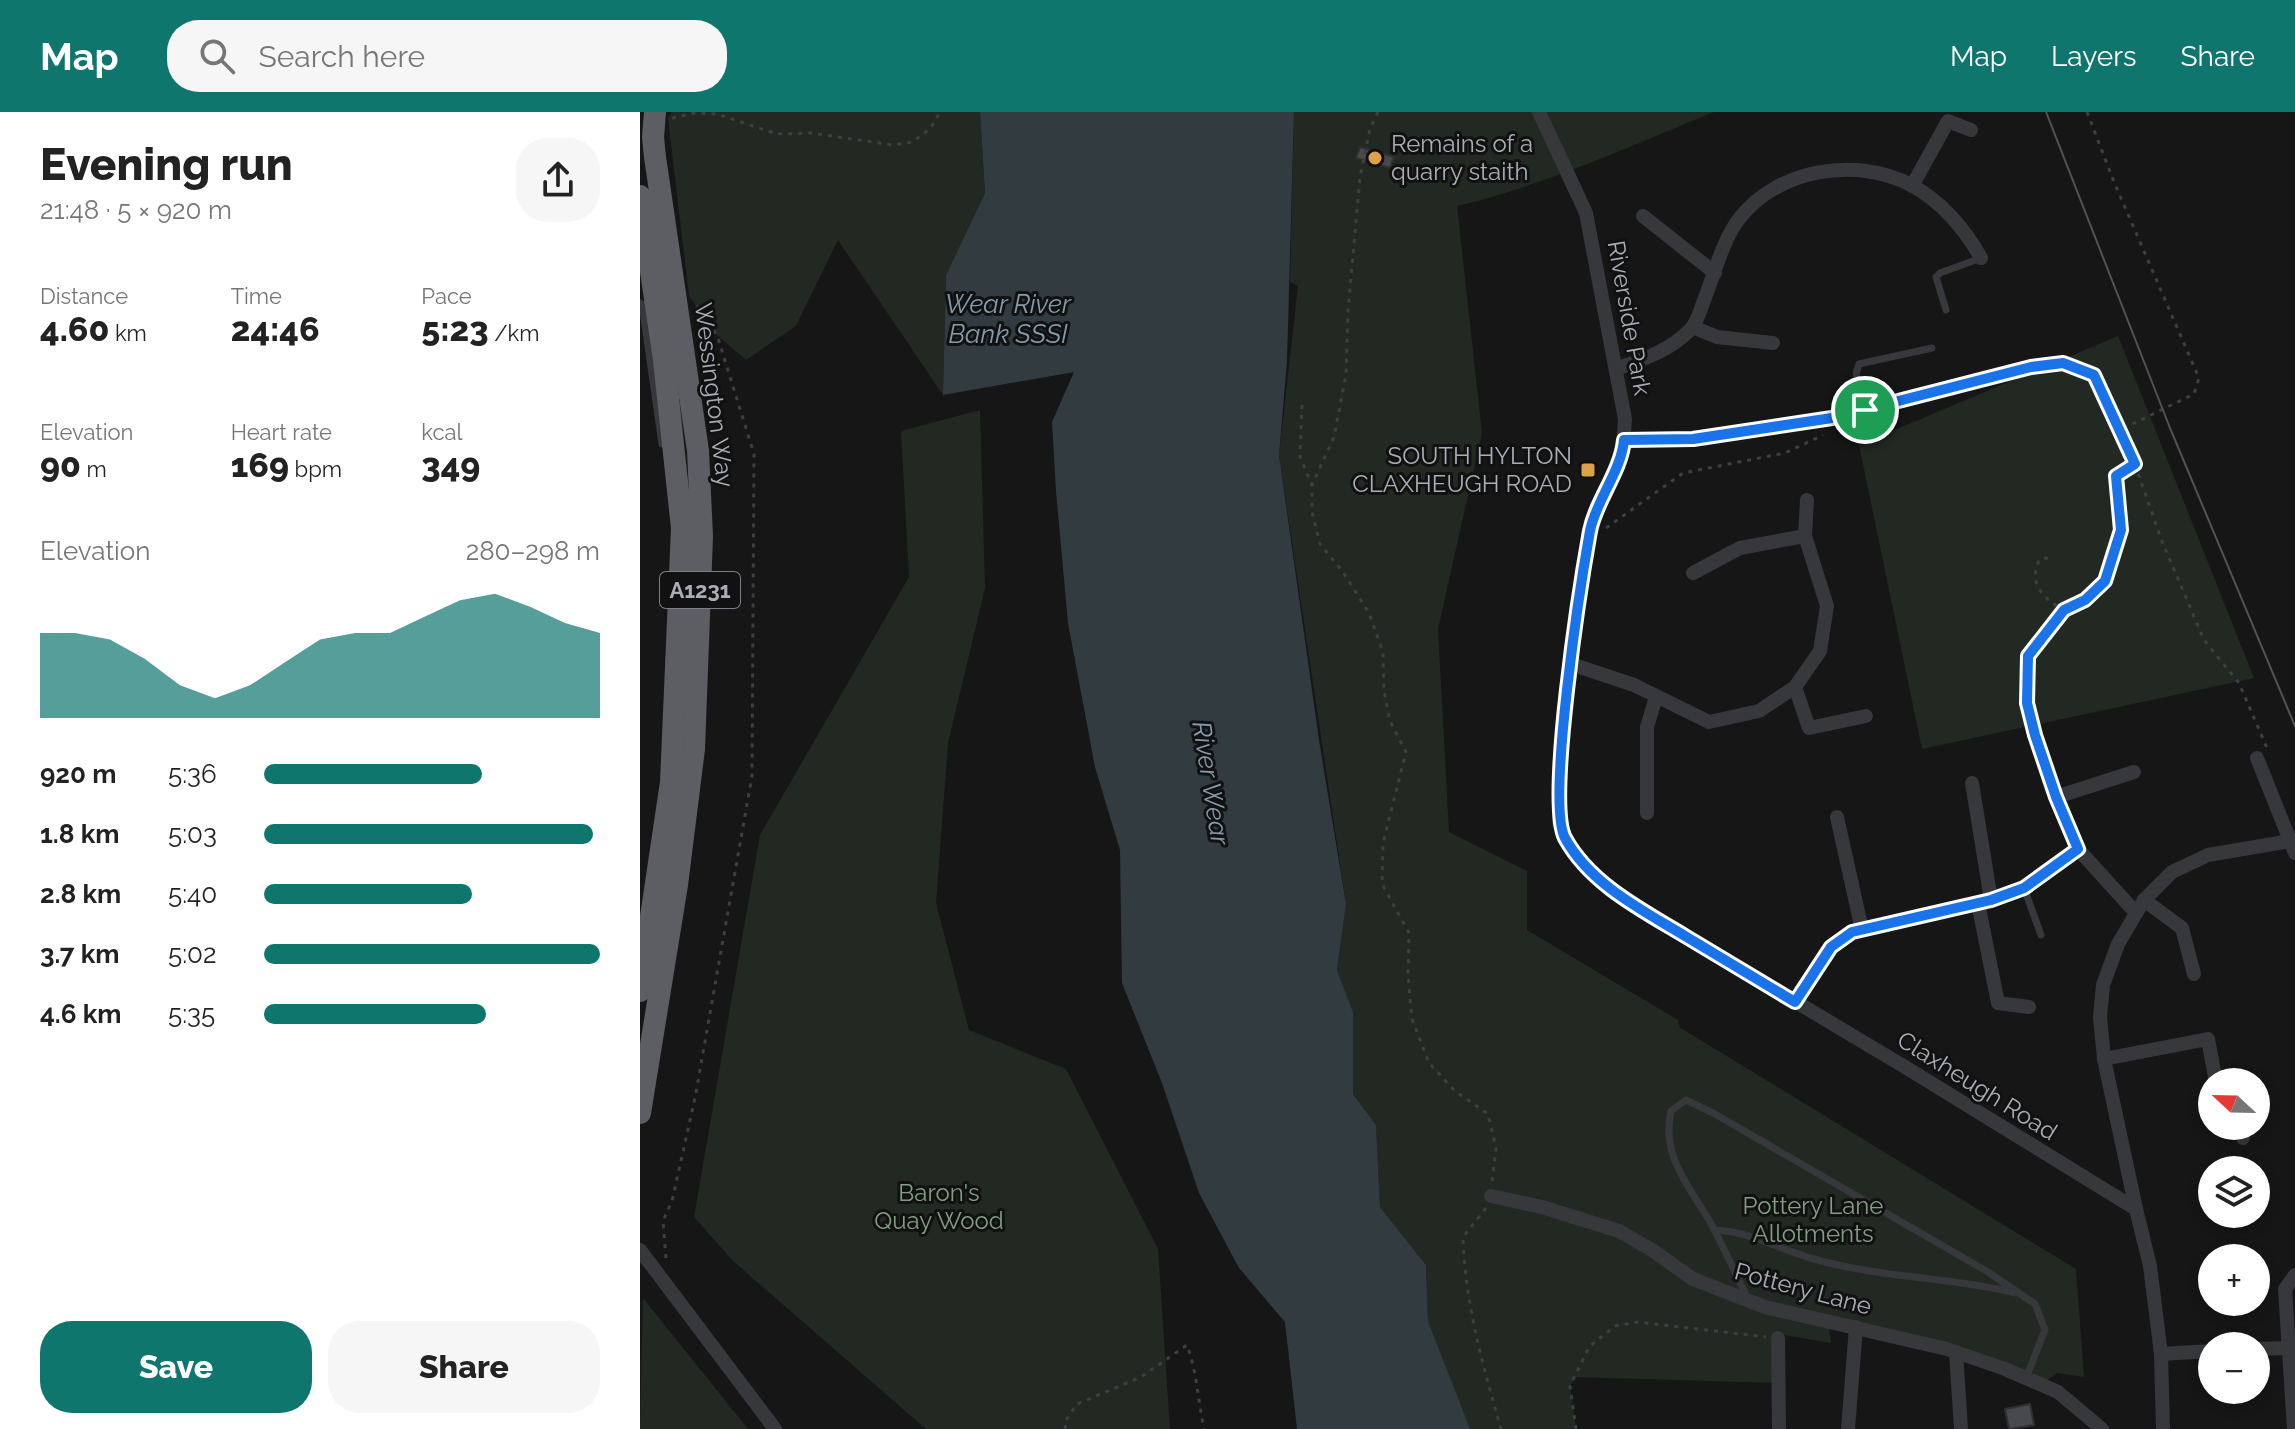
<!DOCTYPE html>
<html lang="en">
<head>
<meta charset="utf-8">
<style>
  body { margin:0; font-family:Raleway,sans-serif; background:#f6f6f6; color:#222; height:100vh; display:flex; flex-direction:column; font-size:30px; white-space:nowrap }
  * { box-sizing:border-box; margin:0 }
  p { font-size:26px; color:#767676 }
  .icon { flex:none; width:44px; height:44px; fill:none; stroke:currentColor; stroke-width:2; stroke-linecap:round; stroke-linejoin:round }
  .map { position:relative; flex:1; overflow:hidden }
  .details { display:flex; flex-direction:column; background:#fff; width:640px }
  .details>* { flex:none }
  .needle { width:52px; rotate:292deg }
  .controls { position:absolute; left:1558px; top:956px; display:grid; gap:16px }
  .controls a { display:grid; place-items:center; width:72px; height:72px; border-radius:50%; background:#fff; box-shadow:0 4px 12px #0003; font-size:40px }
  .pin { position:absolute; display:grid; place-items:center; width:68px; height:68px; color:#fff; margin:-34px; border:4px solid #fff; border-radius:50%; box-shadow:0 2px 8px #0007 }
  .round { display:grid; place-items:center; flex:none; width:84px; height:84px; border-radius:32px; background:#f6f6f6 }
  .head { display:flex; align-items:center; justify-content:space-between; height:136px; padding:0 40px }
  h1 { font-size:44px; font-weight:800; line-height:60px }
  .stats { display:grid; grid-template-columns:repeat(3,1fr); gap:12px; height:136px; padding:8px 40px }
  .stats div { display:grid; align-content:center }
  .stats b { font-size:34px; font-weight:800 }
  .stats small { font-size:22px; font-weight:400 }
  .stats p { font-size:22px }
  .chart { height:224px; padding:16px 40px }
  .chart p { display:flex; justify-content:space-between }
  .chart svg { width:100%; height:144px; margin-top:8px; fill:#0f766e; opacity:.7 }
  .action { display:flex; gap:16px; margin-top:auto; padding:16px 40px }
  .action a { flex:1; height:92px; border-radius:32px; background:#0f766e; color:#fff; font-size:32px; font-weight:800; line-height:92px; text-align:center }
  .action a+a { background:#f6f6f6; color:#222 }
  ul { padding:0 40px; list-style:none; font-size:26px }
  li { display:grid; grid-template-columns:128px 96px 1fr; align-items:center; height:60px }
  li i { height:20px; border-radius:10px; background:#0f766e }
  header { display:flex; align-items:center; gap:48px; box-sizing:border-box; height:112px; padding:0 40px; background:#0f766e; color:#fff }
  header strong { font-size:38px }
  nav { display:flex; gap:44px; margin-inline-start:auto; font-size:28px }
  .search { width:560px; height:72px; background:#f6f6f6; display:flex; align-items:center; gap:20px; box-sizing:border-box; padding:0 28px; border-radius:32px; color:#767676; font-size:30px }
  main { display:flex; flex:1; min-height:0 }
  .map>svg:first-child { display:block }
  .green { fill:#222923 }
  .water { fill:#323b40 }
  .building { fill:#48494c; stroke:#303033; stroke-width:2 }
  .lines { fill:none; stroke-linecap:round; stroke-linejoin:round }
  .path { stroke:#3d3f43; stroke-width:3; stroke-dasharray:4 6; stroke-linecap:butt }
  .service { stroke:#37383c; stroke-width:7 }
  .minor { stroke:#37383c; stroke-width:14 }
  .trunk { stroke:#5c5e63; stroke-width:22 }
  .tram { stroke:#505256; stroke-width:2 }
  .route-casing { stroke:#fff; stroke-width:16 }
  .route { stroke:#1a73e8; stroke-width:10 }
  .poi-dot { fill:#dca149; stroke:#111112; stroke-width:3 }
  .labels { text-anchor:middle; stroke-width:6; stroke-linejoin:round; paint-order:stroke }
  .shield { fill:#111112; stroke:#7b7f85; stroke-width:2 }
  .shield-label { font-size:22px; font-weight:bold; fill:#a9aeb6 }
  .poi-label { font-size:24px; fill:#a9aeb6; stroke:#111112; text-anchor:start }
  .street-label { font-size:24px; fill:#a9aeb6; stroke:#111112 }
  .park-label { font-size:24px; fill:#839e82; stroke:#111112 }
  .water-label { font-size:26px; font-style:italic; fill:#849cad; stroke:#111112 }
</style>
</head>
<body>
<header>
<strong>Map</strong>
<div class="search"><svg class="icon" aria-label="search" viewBox="0 0 24 24"><circle cx="10" cy="10" r="6"/><path d="M15 15l6 6"/></svg>Search here</div>
<nav><a>Map</a><a>Layers</a><a>Share</a></nav>
</header>
<main>
<section class="details">
<div class="head"><div><h1>Evening run</h1><p>21:48 · 5 × 920 m</p></div><a class="round"><svg class="icon" aria-label="share" viewBox="0 0 24 24"><path d="M12 15V3M7 8l5-5 5 5M5 13v7h14v-7"/></svg></a></div>
<div class="stats">
<div><p>Distance</p><b>4.60<small> km</small></b></div>
<div><p>Time</p><b>24:46</b></div>
<div><p>Pace</p><b>5:23<small> /km</small></b></div>
</div>
<div class="stats">
<div><p>Elevation</p><b>90<small> m</small></b></div>
<div><p>Heart rate</p><b>169<small> bpm</small></b></div>
<div><p>kcal</p><b>349</b></div>
</div>
<div class="chart"><p><span>Elevation</span>280–298 m</p>
<svg viewBox="0 0 160 44" preserveAspectRatio="none"><path d="M0 44V18L10 18L20 20L30 26L40 34L50 38L60 34L70 27L80 20L90 18L100 18L110 13L120 8L130 6L140 10L150 15L160 18V44z"/></svg>
</div>
<ul>
<li><b>920 m</b>5:36<i style="width:65%"></i></li>
<li><b>1.8 km</b>5:03<i style="width:98%"></i></li>
<li><b>2.8 km</b>5:40<i style="width:62%"></i></li>
<li><b>3.7 km</b>5:02<i style="width:100%"></i></li>
<li><b>4.6 km</b>5:35<i style="width:66%"></i></li>
</ul>
<div class="action"><a>Save</a><a>Share</a></div>
</section>
<div class="map">
<svg width="1655" height="1317" viewBox="0 0 1655 1317">
  <rect width="100%" height="100%" fill="#161617"/>
  <g class="green">
    <polygon points="32,0 340,0 345,81 306,163 303,283 198,128 156,214 106,248 77,223 49,184 28,6"/>
    <path d="M 654,0 L 1074,0 C 990,34 906,73 817,94 L 842,321 L 798,517 L 809,720 L 887,759 L 887,818 L 1038,908 L 1039,915 L 1436,1157 L 1444,1265 L 1417,1261 L 1400,1273 L 1365,1257 L 1188,1210 L 1191,1231 L 1138,1222 L 1139,1271 L 935,1265 L 930,1275 L 936,1317 L 829,1317 L 788,1209 L 786,1153 L 740,1095 L 736,1013 L 713,982 L 713,900 L 697,858 L 706,792 L 639,343 L 658,174 L 650,170 Z"/>
    <polygon points="1478,224 1614,566 1282,637 1219,333"/>
    <polygon points="340,298 345,476 308,631 296,791 329,918 426,957 518,1137 530,1317 286,1317 93,1149 54,1105 120,723 269,465 261,319"/>
    <polygon points="3,1186 108,1317 0,1317"/>
  </g>
  <polygon class="water" points="340,0 654,0 647,249 639,343 679,628 706,792 697,858 713,900 713,982 736,1013 740,1095 786,1153 788,1209 830,1317 657,1317 645,1210 599,1156 559,1081 522,971 482,871 480,738 455,655 428,511 416,379 412,310 434,260 303,283 306,163 345,81"/>
  <g class="building">
    <polygon points="720,35 754,45 750,56 716,46"/>
    <polygon points="1390,1292 1394,1313 1369,1317 1365,1297"/>
  </g>
  <g class="lines">
    <g class="path">
      <polyline points="738,0 730,17 720,65 708,199 706,263 694,325 672,373 672,400 680,432 703,460 729,501 743,540 744,579 750,609 766,640 743,731 742,772 769,821 768,864 772,907 789,951 815,979 848,1002 856,1036 852,1070"/>
      <polyline points="1447,0 1474,70 1559,266 1554,282 1480,318"/>
      <polyline points="32,6 55,1 77,2 137,22 171,21 253,33 272,30 290,17 300,0"/>
      <polyline points="1327,272 1391,255 1423,251 1454,263 1495,352 1521,427 1564,528 1599,571 1627,636"/>
      <polyline points="662,293 660,345 672,373"/>
      <polyline points="966,416 1043,361 1145,341 1183,323"/>
      <path d="M 1408,446 L 1400,447 C 1387,472 1404,487 1424,498"/>
      <polyline points="1392,612 1387,591 1388,544 1424,498 1445,488 1465,469 1481,418 1476,364 1495,352"/>
      <path d="M 846,1096 L 823,1125 C 825,1191 843,1254 861,1317"/>
      <polyline points="26,1146 23,1109 32,1089 55,986 112,664 114,342 77,223 55,192"/>
      <path d="M 426,1317 L 424,1311 L 437,1292 L 501,1265 L 547,1233 C 557,1260 558,1289 564,1317"/>
      <polyline points="936,1317 930,1274 949,1235 975,1214 998,1210 1126,1225"/>
    </g>
    <g class="service">
      <polyline points="0,191 2,192 22,332"/>
      <polyline points="1306,198 1296,165 1300,161 1341,146"/>
      <polyline points="1225,298 1216,262 1219,252 1292,236"/>
      <polyline points="1384,776 1401,823"/>
      <path d="M 1074,1118 C 1110,1119 1140,1138 1174,1147 C 1240,1166 1310,1165 1376,1181"/>
      <path d="M 1108,1187 C 1095,1161 1083,1133 1069,1108 C 1048,1073 1021,1043 1031,999 L 1046,988 L 1075,1002 L 1348,1160 L 1395,1192 L 1405,1218 L 1386,1266"/>
    </g>
    <g class="minor">
      <polyline points="899,0 946,101 985,307 983,336 951,415 935,516 919,665 919,711 925,725 938,746 977,783 1270,958 1496,1097"/>
      <polyline points="1272,74 1308,9 1331,18"/>
      <polyline points="1003,104 1075,161"/>
      <polyline points="1053,215 1077,225 1133,231"/>
      <path d="M 976,257 C 1004,247 1029,239 1050,218 C 1057,211 1060,199 1063,191 C 1073,166 1083,127 1099,107 C 1137,57 1216,44 1271,73 C 1301,89 1325,117 1341,146"/>
      <polyline points="984,328 1053,327 1192,306 1314,276"/>
      <polyline points="1053,461 1100,436 1165,424"/>
      <polyline points="931,552 994,573 1069,610 1119,599 1155,575 1180,539 1187,494 1165,424 1167,388"/>
      <polyline points="1155,575 1169,616 1226,604"/>
      <polyline points="1395,623 1416,685 1438,737 1496,801"/>
      <polyline points="1617,646 1655,741"/>
      <polyline points="1332,671 1351,788"/>
      <polyline points="1416,685 1494,660"/>
      <polyline points="1007,701 1007,615 1016,585"/>
      <polyline points="1197,705 1222,818"/>
      <polyline points="1504,788 1542,816 1554,862"/>
      <polyline points="1338,791 1358,891 1389,895"/>
      <polyline points="1155,890 1191,835 1212,820 1351,788 1384,776 1438,737"/>
      <polyline points="1464,947 1568,927 1575,965 1580,970"/>
      <polyline points="1601,1014 1603,1026"/>
      <polyline points="851,1084 902,1095 979,1119 1012,1138 1053,1167 1125,1195 1307,1237 1365,1257 1418,1280 1462,1317"/>
      <polyline points="0,1138 135,1317"/>
      <polyline points="1138,1226 1139,1317"/>
      <polyline points="1616,1237 1647,1236"/>
      <polyline points="1316,1240 1321,1317"/>
      <polyline points="1521,1242 1572,1239"/>
      <polyline points="1208,1317 1216,1215"/>
      <polyline points="1523,1317 1521,1242 1510,1154 1496,1097 1464,947 1460,905 1463,873 1478,832 1504,788 1532,760 1568,743 1650,729"/>
      <polyline points="1654,1317 1645,1177 1655,1163"/>
    </g>
    <g class="trunk">
      <polyline points="0,84 24,248 42,416 31,670 0,879"/>
      <polyline points="0,1001 37,773 54,637 62,424 58,339 15,45 13,25 15,0"/>
    </g>
    <polyline class="tram" points="1406,0 1530,316 1655,614"/>
  </g>
  <g class="lines">
    <defs>
      <path id="route" d="M 1423,251 L 1454,263 L 1495,352 L 1476,364 L 1481,418 L 1465,469 L 1445,488 L 1424,498 L 1388,544 L 1387,591 L 1395,623 L 1416,685 L 1438,737 L 1384,776 L 1351,788 L 1212,820 L 1191,835 L 1155,890 C 1118,868 1082,846 1045,824 C 1002,798 950,772 925,726 C 906,690 941,469 950,419 C 956,388 981,360 984,328 L 1053,327 L 1192,306 L 1391,255 Z"/>
    </defs>
    <use href="#route" class="route-casing"/>
    <use href="#route" class="route"/>
  </g>
  <g class="poi-dot">
    <circle cx="735" cy="46" r="8"/>
    <rect x="940" y="350" width="16" height="16" rx="4"/>
  </g>
  <g class="labels">
    <rect class="shield" x="20" y="460" width="80" height="36" rx="6"/>
    <g class="shield-label">
      <text x="60" y="486">A1231</text>
    </g>
    <g class="poi-label">
      <text x="751" y="40">Remains of a<tspan x="751" dy="28">quarry staith</tspan></text>
      <text x="932" y="352" text-anchor="end">SOUTH HYLTON<tspan x="932" dy="28">CLAXHEUGH ROAD</tspan></text>
    </g>
    <g class="street-label">
      <text transform="translate(989 206) rotate(80)" y="8">Riverside Park</text>
      <text transform="translate(74 283) rotate(83)" y="8">Wessington Way</text>
      <text transform="translate(1337 974) rotate(32)" y="8">Claxheugh Road</text>
      <text transform="translate(1163 1177) rotate(15)" y="8">Pottery Lane</text>
    </g>
    <g class="park-label">
      <text x="299" y="1089">Baron's<tspan x="299" dy="28">Quay Wood</tspan></text>
      <text x="1173" y="1102">Pottery Lane<tspan x="1173" dy="28">Allotments</tspan></text>
    </g>
    <g class="water-label">
      <text x="368" y="201">Wear River<tspan x="368" dy="30">Bank SSSI</tspan></text>
      <text transform="translate(571 671) rotate(81)" y="9">River Wear</text>
    </g>
  </g>
</svg>
<div class="controls">
<a><svg class="needle" viewBox="-14 -14 28 28"><path d="M0-13l5 13h-10z" fill="#e53935"/><path d="M0 13l5-13h-10z" fill="#767676"/></svg></a>
<a><svg class="icon" aria-label="layers" viewBox="0 0 24 24"><path d="M12 4l9 5-9 5-9-5zM3 14l9 5 9-5"/></svg></a>
<a>+</a>
<a>−</a>
</div>
<div class="pin" style="left:1225px;top:298px;background:#1e9e55"><svg class="icon" aria-label="arrive" viewBox="0 0 24 24"><path d="M6 21V4h12l-3 4 3 4H6"/></svg></div>
</div>
</main>
</body>
</html>
